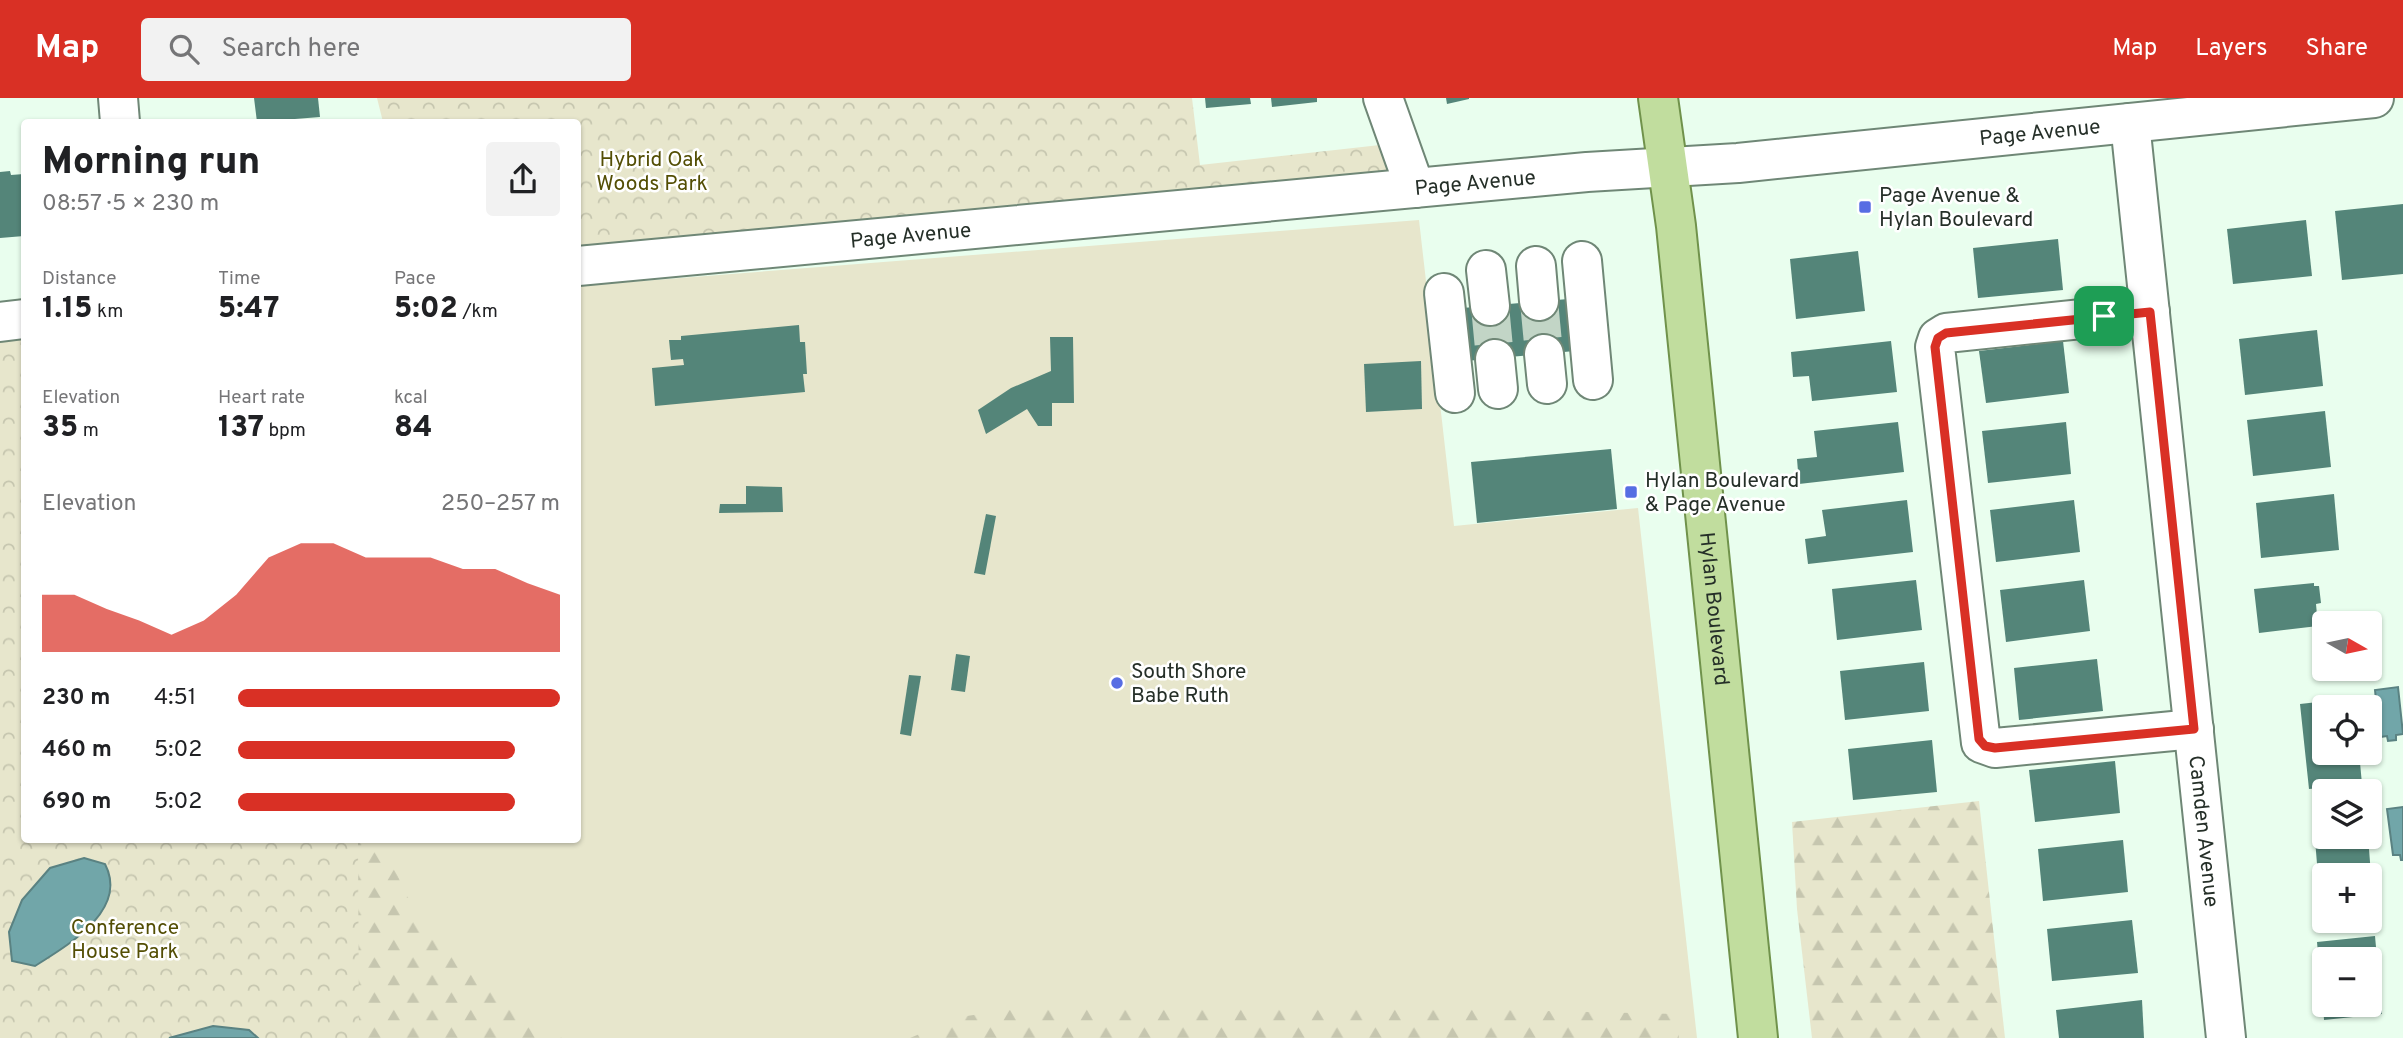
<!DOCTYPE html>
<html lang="en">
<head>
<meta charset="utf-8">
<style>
  body { margin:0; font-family:Overpass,sans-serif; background:#f2f2f2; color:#202124; height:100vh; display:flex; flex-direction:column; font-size:26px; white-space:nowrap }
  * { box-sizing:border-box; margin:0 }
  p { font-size:23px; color:#757577 }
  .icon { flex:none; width:38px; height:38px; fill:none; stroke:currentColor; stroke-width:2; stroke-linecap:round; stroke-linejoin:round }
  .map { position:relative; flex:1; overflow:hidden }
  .drawer { position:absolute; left:21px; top:21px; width:560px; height:724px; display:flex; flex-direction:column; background:#fff; border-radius:7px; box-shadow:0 2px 5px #0004 }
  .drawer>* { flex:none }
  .needle { width:46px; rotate:99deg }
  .buttons { position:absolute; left:2312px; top:513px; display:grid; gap:14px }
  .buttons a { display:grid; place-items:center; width:70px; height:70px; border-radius:7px; background:#fff; box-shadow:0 2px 5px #0004; font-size:35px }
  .pin { position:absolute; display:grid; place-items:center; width:60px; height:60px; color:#fff; margin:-30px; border-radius:14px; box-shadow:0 4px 10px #0006 }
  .round { display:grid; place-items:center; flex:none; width:74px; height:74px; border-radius:7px; background:#f2f2f2 }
  .head { display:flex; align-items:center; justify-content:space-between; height:119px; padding:0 21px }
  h1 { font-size:38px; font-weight:800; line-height:52px }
  .stats { display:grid; grid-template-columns:repeat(3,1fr); gap:10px; height:119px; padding:7px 21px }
  .stats div { display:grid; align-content:center }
  .stats b { font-size:30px; font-weight:800 }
  .stats small { font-size:19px; font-weight:400 }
  .stats p { font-size:19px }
  .chart { height:196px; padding:14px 21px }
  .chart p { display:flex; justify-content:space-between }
  .chart svg { width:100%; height:126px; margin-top:7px; fill:#d93025; opacity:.7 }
  ul { padding:0 21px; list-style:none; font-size:23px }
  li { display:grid; grid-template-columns:112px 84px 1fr; align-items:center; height:52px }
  li i { height:18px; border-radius:9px; background:#d93025 }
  header { display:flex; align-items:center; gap:42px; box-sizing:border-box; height:98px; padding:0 35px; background:#d93025; color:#fff }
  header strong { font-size:33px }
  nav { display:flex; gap:38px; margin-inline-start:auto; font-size:24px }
  .search { width:490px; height:63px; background:#f2f2f2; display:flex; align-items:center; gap:18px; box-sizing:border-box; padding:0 24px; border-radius:7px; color:#757577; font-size:26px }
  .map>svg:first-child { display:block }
  .grass { fill:#e7e6cc }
  .forest { fill:url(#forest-firs) }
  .park { fill:url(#park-crowns) }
  .water { fill:#71a6a9; stroke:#5a8282; stroke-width:2 }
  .building { fill:#548579 }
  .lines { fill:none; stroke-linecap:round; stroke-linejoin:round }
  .minor-tunnel { stroke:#c2d5c6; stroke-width:38; stroke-dasharray:38 19; stroke-linecap:butt }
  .minor-casing { stroke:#6f8776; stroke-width:42 }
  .major-casing { stroke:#70924b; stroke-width:42 }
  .minor { stroke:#fff; stroke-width:38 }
  .major { stroke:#c1dd9e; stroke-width:38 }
  .route-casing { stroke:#fff; stroke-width:14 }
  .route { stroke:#d93025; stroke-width:9 }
  .poi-dot { fill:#576de3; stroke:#fff; stroke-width:2.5 }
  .labels { text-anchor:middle; stroke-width:5; stroke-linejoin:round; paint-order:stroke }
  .street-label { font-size:21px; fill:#252f28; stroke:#fff }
  .park-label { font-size:21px; fill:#534e04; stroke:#fff }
  .poi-label { font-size:21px; fill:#252f28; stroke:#fff; text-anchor:start }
</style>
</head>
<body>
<header>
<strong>Map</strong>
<div class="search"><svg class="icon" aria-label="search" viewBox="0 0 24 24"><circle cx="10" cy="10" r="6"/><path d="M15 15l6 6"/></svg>Search here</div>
<nav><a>Map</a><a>Layers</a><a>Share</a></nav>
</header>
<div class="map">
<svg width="2403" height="940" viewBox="0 0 2403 940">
  <defs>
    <pattern id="forest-firs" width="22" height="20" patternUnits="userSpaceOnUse" patternTransform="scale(1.75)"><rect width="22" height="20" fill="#e7e6cc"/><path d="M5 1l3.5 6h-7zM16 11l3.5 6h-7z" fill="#c6c6af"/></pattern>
    <pattern id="park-crowns" width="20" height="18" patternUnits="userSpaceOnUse" patternTransform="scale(1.75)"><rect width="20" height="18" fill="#e7e6cc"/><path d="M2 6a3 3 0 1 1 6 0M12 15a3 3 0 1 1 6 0" fill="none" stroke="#c6c6af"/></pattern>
  </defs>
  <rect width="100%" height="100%" fill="#e9feee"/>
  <polygon class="grass" points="1419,122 1454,428 1638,410 1697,940 359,940 358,742 578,742 578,188"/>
  <g class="forest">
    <polygon points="1979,703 2005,940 1812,940 1797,811 1792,724"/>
    <path d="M 24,742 L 385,742 C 393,764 401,791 415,811 C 452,864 504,911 562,940 L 0,940 Z"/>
    <polygon points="1028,909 1371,909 1677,916 1679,940 910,940 960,919"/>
  </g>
  <g class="park">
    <polygon points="377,0 1192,0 1200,67 1380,47 1396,80 578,155 578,24 383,24"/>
    <polygon points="24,236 24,742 358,742 359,940 0,940 0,239"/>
  </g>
  <g class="water">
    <polygon points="2398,589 2403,636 2396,637 2396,642 2388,643 2387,638 2380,639 2375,592"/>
    <polygon points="2403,709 2403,762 2401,762 2400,757 2393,757 2387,711"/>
    <path d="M 84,760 L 105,766 C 129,812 68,847 35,868 L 12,863 L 9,834 L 22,802 L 50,770 Z"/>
    <polygon points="213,928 249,932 258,940 169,940"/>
  </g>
  <g class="building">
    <polygon points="254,0 318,0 320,19 257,24"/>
    <polygon points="1205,0 1250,0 1251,6 1206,10"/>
    <polygon points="1271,0 1317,0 1317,4 1272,9"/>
    <polygon points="1446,0 1469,0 1469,1 1447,6"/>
    <polygon points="10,73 11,77 24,76 24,138 0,140 0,74"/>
    <polygon points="2403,106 2403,176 2342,182 2335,113"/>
    <polygon points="2306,122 2312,178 2233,186 2227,131"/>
    <polygon points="2058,141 2063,192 1978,200 1973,150"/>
    <polygon points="1858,153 1865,213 1796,221 1790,161"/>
    <polygon points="1580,200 1585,252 1455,264 1451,211"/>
    <polygon points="799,227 800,244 805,244 807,276 803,276 805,294 655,308 652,270 684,267 683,261 671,262 669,242 681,242 681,238"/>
    <polygon points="2317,232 2323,288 2245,297 2239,241"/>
    <polygon points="1050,239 1073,239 1074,305 1052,305 1052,328 1038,328 1027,311 986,336 978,312 1011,290 1051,273"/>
    <polygon points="1891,243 1897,294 1812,303 1809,278 1793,279 1791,254"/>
    <polygon points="2063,243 2069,295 1986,305 1979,253"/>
    <polygon points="1421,263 1422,311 1366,314 1364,266"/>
    <polygon points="2325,313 2331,369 2253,378 2247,322"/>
    <polygon points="1898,324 1904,374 1799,386 1797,361 1817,359 1814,333"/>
    <polygon points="2066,324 2071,376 1988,385 1982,333"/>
    <polygon points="1611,351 1617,411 1477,425 1471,364"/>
    <polygon points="746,388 782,389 783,414 719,415 720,406 746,406"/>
    <polygon points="2334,396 2339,452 2261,460 2256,405"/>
    <polygon points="1907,402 1913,454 1808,466 1805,441 1826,438 1822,412"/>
    <polygon points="2074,402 2080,454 1996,464 1990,412"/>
    <polygon points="986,416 996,418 985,477 974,475"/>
    <polygon points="1916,482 1922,532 1837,542 1832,491"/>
    <polygon points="2084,482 2090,533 2006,544 2000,492"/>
    <polygon points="2314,485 2314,488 2319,488 2321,505 2316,506 2318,528 2259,535 2254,491"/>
    <polygon points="956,556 970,558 965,594 951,592"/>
    <polygon points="2097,561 2103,613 2019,622 2014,570"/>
    <polygon points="1924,564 1929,613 1845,622 1840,573"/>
    <polygon points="909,577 921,578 911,638 900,636"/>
    <polygon points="2354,600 2355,609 2324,609 2324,654 2359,654 2362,686 2309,691 2300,606"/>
    <polygon points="1932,642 1937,694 1853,702 1848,651"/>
    <polygon points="2115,663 2120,715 2035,724 2029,672"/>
    <polygon points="2324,728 2324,738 2368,738 2371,777 2324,777 2324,815 2321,815 2314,729"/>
    <polygon points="2123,742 2128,794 2043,803 2038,751"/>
    <polygon points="2370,777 2374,811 2370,811"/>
    <polygon points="2132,822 2138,875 2052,883 2047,831"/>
    <polygon points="2375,838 2382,916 2324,922 2323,906 2370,906 2370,861 2324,861 2322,899 2317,844"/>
    <polygon points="2142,902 2144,940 2059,940 2056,912"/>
  </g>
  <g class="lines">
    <g class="minor-tunnel">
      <polyline points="1539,203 1544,256"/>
      <polyline points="1490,208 1495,261"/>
    </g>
    <defs>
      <g id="minor">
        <polyline points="118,0 120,24"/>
        <polyline points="1383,0 1415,90"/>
        <path id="s1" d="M 2130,25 L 2226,940"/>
        <polyline points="1582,163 1593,282"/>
        <path id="s2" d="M 578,168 L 1587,74 L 1738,65 L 2374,0"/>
        <polyline points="1536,168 1539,203"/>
        <polyline points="1486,172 1490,208"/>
        <polyline points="1444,195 1455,295"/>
        <polyline points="2150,214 1946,235 1938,240 1935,249 1981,645 1995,650 2194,631"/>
        <polyline points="0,224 24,221"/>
        <polyline points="1544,256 1547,286"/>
        <polyline points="1495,261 1498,291"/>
      </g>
      <g id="major">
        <path id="s3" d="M 1658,0 L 1676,128 L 1758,940"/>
      </g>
    </defs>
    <use href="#minor" class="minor-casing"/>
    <use href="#major" class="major-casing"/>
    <use href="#minor" class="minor"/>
    <use href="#major" class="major"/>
  </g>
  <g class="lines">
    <defs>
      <polygon id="route" points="2150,214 2194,631 1995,650 1985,648 1979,641 1935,249 1938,240 1946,235"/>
    </defs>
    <use href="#route" class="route-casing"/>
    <use href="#route" class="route"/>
  </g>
  <g class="poi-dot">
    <rect x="1858" y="102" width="14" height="14" rx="3.5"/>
    <rect x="1624" y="387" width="14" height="14" rx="3.5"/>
    <circle cx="1117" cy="585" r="7"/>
  </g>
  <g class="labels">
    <g class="street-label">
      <text dy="7" stroke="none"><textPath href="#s2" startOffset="1468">Page Avenue</textPath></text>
      <text dy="7" stroke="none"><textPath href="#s2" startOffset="901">Page Avenue</textPath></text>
      <text dy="7" stroke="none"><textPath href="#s2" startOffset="334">Page Avenue</textPath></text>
      <text dy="7" stroke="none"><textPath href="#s3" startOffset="514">Hylan Boulevard</textPath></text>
      <text dy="7" stroke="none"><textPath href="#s1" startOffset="712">Camden Avenue</textPath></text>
    </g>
    <g class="park-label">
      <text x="652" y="68">Hybrid Oak<tspan x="652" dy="24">Woods Park</tspan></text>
      <text x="125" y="836">Conference<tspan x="125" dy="24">House Park</tspan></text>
    </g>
    <g class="poi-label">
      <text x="1879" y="104">Page Avenue &amp;<tspan x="1879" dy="24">Hylan Boulevard</tspan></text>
      <text x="1645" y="389">Hylan Boulevard<tspan x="1645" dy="24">&amp; Page Avenue</tspan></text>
      <text x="1131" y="580">South Shore<tspan x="1131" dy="24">Babe Ruth</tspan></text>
    </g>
  </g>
</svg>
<div class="buttons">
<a><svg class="needle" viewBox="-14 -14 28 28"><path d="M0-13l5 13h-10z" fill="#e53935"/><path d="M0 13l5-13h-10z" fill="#757577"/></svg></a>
<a><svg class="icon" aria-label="locate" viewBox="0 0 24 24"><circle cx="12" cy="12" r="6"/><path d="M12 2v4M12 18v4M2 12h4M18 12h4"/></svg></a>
<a><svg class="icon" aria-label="layers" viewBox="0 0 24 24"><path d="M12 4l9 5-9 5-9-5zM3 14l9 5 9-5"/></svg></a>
<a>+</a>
<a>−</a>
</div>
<div class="pin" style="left:2104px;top:218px;background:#1e9e55"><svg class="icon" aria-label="arrive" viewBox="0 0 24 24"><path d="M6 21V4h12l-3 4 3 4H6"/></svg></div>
<section class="drawer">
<div class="head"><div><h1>Morning run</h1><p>08:57 · 5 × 230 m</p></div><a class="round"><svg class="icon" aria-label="share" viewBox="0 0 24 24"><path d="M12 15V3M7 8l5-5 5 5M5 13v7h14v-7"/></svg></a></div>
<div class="stats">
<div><p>Distance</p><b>1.15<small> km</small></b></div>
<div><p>Time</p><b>5:47</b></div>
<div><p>Pace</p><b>5:02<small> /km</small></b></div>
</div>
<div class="stats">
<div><p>Elevation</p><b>35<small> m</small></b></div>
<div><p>Heart rate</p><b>137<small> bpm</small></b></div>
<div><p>kcal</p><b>84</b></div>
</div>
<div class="chart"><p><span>Elevation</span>250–257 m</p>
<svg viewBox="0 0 160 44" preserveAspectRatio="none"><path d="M0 44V24L10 24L20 29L30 33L40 38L50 33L60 24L70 11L80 6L90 6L100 11L110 11L120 11L130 15L140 15L150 20L160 24V44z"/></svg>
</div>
<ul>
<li><b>230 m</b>4:51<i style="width:100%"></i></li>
<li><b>460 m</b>5:02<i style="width:86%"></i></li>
<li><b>690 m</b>5:02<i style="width:86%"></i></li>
</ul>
</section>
</div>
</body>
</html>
